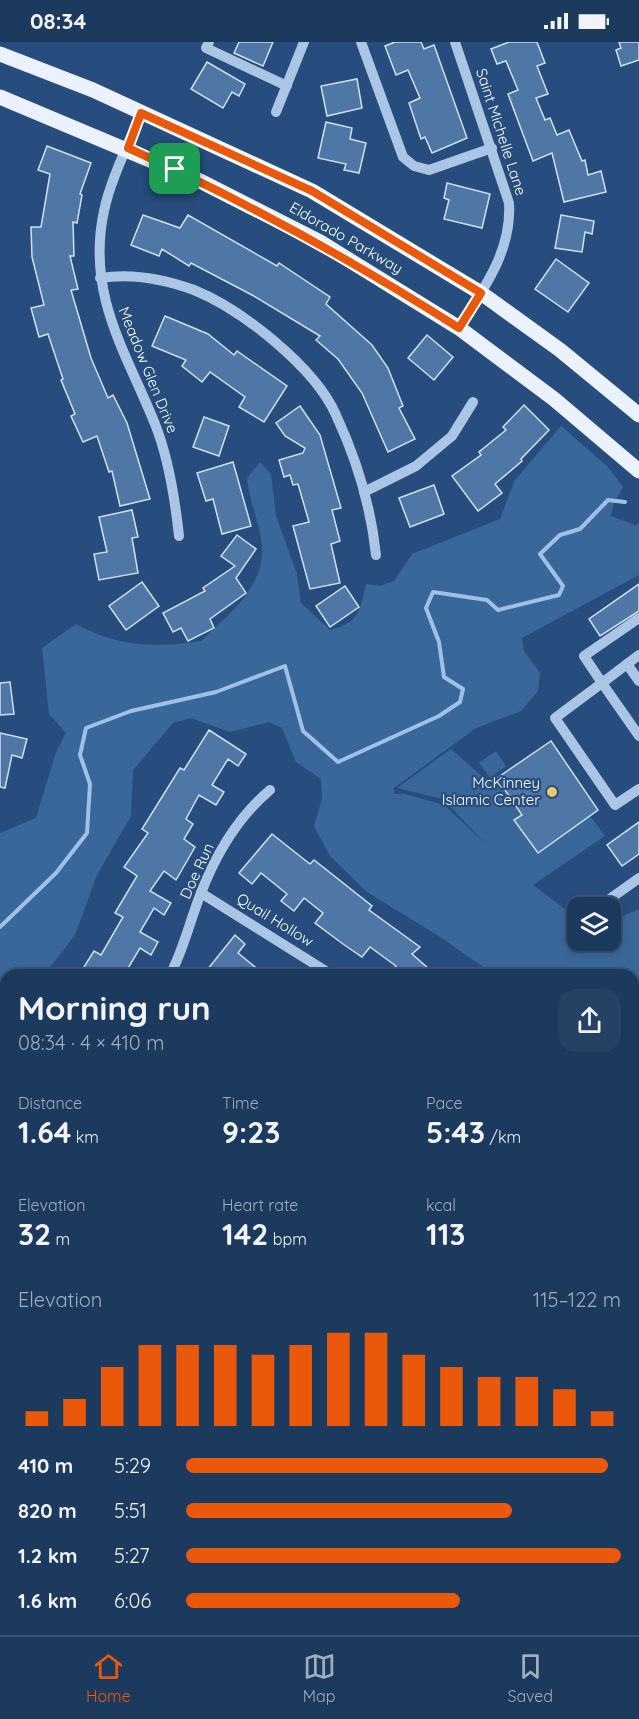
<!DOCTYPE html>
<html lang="en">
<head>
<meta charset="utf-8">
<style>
  body { margin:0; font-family:Quicksand,sans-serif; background:#254164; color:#f1f3f6; height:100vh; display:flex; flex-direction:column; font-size:22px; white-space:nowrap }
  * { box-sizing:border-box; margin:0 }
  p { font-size:20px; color:#a0adbc }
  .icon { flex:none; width:33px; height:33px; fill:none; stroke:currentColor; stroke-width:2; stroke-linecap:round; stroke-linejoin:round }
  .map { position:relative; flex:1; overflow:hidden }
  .panel { position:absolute; left:0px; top:927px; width:639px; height:666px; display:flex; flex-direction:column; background:#1c3a5e; border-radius:18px 18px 0 0; box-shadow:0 3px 9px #0003,0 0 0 2px #3a5473 }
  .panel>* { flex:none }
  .fabs { position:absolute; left:567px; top:855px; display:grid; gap:12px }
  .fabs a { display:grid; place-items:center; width:54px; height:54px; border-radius:12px; background:#1c3a5e; box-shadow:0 3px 9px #0003,0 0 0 2px #3a5473; font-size:30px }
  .pin { position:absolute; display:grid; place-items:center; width:51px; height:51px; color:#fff; margin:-26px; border-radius:12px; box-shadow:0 3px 9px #0006 }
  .round { display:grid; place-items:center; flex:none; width:63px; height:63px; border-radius:18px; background:#254164 }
  .overview { display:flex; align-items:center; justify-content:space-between; height:102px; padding:0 18px }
  h1 { font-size:33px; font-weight:800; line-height:45px }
  .figures { display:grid; grid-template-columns:repeat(3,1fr); gap:9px; height:102px; padding:6px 18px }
  .figures div { display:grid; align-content:center }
  .figures b { font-size:30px; font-weight:800 }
  .figures small { font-size:16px; font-weight:400 }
  .figures p { font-size:16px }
  .chart { height:168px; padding:12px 18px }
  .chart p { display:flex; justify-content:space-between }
  .chart svg { width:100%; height:108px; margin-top:6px; stroke:#ea580c; stroke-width:6 }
  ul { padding:0 18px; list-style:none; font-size:20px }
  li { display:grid; grid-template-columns:96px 72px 1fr; align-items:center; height:45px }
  li i { height:15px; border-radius:8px; background:#ea580c }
  .status { display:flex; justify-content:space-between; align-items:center; height:42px; padding:0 30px; background:#1c3a5e; direction:ltr }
  .status svg { height:16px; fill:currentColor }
  .tabs { display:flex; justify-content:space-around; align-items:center; height:84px; border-top:2px solid #3a5473; background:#1c3a5e; font-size:16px; color:#a0adbc }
  .tabs a { display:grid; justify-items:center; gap:3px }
  .tabs .selected { color:#ea580c }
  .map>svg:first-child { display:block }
  .green { fill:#3a679a }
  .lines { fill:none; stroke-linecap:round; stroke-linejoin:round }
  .stream { stroke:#a0c1e5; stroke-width:4 }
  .building { fill:#4f77a6; stroke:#cee0f4; stroke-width:1.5 }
  .minor { stroke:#abc6e5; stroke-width:10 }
  .major { stroke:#ecf2fd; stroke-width:15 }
  .route-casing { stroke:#fff; stroke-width:12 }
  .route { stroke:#ea580c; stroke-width:8 }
  .poi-dot { fill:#edc871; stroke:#264d7d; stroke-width:2 }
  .labels { text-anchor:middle; stroke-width:4.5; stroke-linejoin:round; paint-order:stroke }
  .street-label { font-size:15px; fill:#fff; stroke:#264d7d }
  .poi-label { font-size:15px; fill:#fff; stroke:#264d7d; text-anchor:end }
</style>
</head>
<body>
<div class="status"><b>08:34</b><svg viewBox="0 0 49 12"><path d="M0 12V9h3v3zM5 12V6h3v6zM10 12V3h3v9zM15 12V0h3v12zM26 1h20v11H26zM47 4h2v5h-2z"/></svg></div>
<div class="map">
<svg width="639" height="1593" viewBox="0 0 639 1593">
  <rect width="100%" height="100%" fill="#264d7d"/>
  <g class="green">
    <path d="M 561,384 L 608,425 L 623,445 L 614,461 L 611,474 L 635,483 L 639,481 L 639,533 L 522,596 L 524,609 L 540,631 L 538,649 L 521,669 L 476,686 L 394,746 L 394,752 L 405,752 L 444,763 L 486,802 L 443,757 L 397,746 L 451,707 L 492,743 L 499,739 L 522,773 L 514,778 L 537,811 L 590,774 L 605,794 L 533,843 L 577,876 L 578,898 L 610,898 L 611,879 L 639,867 L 639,1003 L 633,1001 L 633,933 L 495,933 L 437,893 L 367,850 L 330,814 L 314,784 L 322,757 L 321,737 L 296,720 L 282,686 L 269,680 L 230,690 L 191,676 L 173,681 L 133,728 L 131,774 L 97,833 L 75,893 L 44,933 L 6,933 L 6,948 L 0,950 L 0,791 L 36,776 L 56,710 L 66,691 L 49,672 L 42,606 L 76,582 C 117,605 155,606 201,599 C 227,574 265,545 262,504 C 260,481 249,459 247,436 L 260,420 L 271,432 L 276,474 L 297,532 L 301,561 L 330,588 C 360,580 359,570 366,542 L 380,544 L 394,539 L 412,512 L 500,477 L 515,438 Z"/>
    <polygon points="496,709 506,724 490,736 479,721"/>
  </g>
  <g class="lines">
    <polyline class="stream" points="0,885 56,831 87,791 90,742 80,713 86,686 131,669 216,650 285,624 303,689 338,720 439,674 460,660 463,647 444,635 439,600 426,566 433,550 487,558 498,568 559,553 563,544 540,512 560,493 580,487 608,458 625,460"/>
  </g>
  <g class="building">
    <polygon points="239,0 273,0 263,24 234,11"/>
    <polygon points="395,0 421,0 424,7 434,3 467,96 432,111 425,95 421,97 409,61 420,56 408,28 396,33 385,4"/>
    <polygon points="509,0 537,0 545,21 537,24 548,52 536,56 545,78 550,76 557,93 569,88 582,119 585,118 588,133 601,129 606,150 564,160 552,111 533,119 508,52 518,48 506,19 497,22 491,7"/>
    <polygon points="619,0 639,0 639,18 621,24 616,8 621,6"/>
    <polygon points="207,20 245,42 239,54 232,50 223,66 191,47"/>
    <polygon points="357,37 362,66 327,74 321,44"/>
    <polygon points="326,80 352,86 350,97 366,101 359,131 344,128 346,122 318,116"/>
    <polygon points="47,104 91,121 80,152 82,153 77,181 73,180 74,214 70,214 78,247 71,248 91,316 108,356 113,353 127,381 150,457 120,464 112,429 109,430 97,394 83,400 71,374 75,372 61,338 63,337 48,292 39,295 31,266 44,263 32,215 31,185 41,185 50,132 38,128"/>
    <polygon points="447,141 490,152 482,186 444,177 449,158 444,156"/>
    <polygon points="143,173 180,186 188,173 277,224 279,221 330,255 326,262 372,303 388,326 403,364 399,366 415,397 388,410 362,351 338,317 316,298 320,294 252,253 191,221 189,224 162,207 159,214 131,203"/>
    <polygon points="561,173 594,179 592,192 585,190 582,210 555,206"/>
    <polygon points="556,217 589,241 568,270 535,247"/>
    <polygon points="165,274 208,292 234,313 237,309 287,344 264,380 239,365 245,355 210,330 202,340 182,324 186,318 152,304"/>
    <polygon points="427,293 453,315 434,338 408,316"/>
    <polygon points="524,363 549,388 521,417 522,419 495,442 502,451 478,469 452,434 481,413 479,410 506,388 503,385"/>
    <polygon points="300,364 320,393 341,466 332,468 340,499 331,502 340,541 310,547 293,484 309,480 298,442 293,443 290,433 284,435 279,418 303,411 305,406 285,394 276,381"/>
    <polygon points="204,375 229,384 219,414 193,405"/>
    <polygon points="233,420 251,484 222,492 213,457 206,459 197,431"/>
    <polygon points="434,443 444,472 410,485 399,456"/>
    <polygon points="132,468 138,495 132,496 138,531 99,538 94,512 107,510 99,475"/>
    <polygon points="237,493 256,507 236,536 246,551 210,577 214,586 188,599 181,586 173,590 163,571 205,549 203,546 235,524 221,514"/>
    <polygon points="142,540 159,564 126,588 109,564"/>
    <polygon points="639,542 639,569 600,594 589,577"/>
    <polygon points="345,544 359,565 330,585 316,564"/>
    <polygon points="10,640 14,672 0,673 0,641"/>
    <polygon points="209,688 246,712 238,724 228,717 212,743 224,750 216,763 199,753 186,777 193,782 184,797 195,805 176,838 164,829 150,849 171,861 164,873 154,866 140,890 158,900 151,913 140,906 124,933 79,933 94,909 101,913 123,875 115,871 137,834 124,825 148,791 142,787 180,726 184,728"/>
    <polygon points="0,691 27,697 22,716 12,713 5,746 0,745"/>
    <polygon points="551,699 598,768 538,811 514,778 522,773 497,736"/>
    <polygon points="639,780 639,812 622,824 607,803"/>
    <polygon points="272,792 310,822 314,818 372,864 369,868 420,905 412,912 436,933 388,933 396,924 370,905 362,915 343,902 315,881 323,871 304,856 294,869 281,859 287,852 261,831 252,842 239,831"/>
    <polygon points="235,893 245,902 238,911 265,933 203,933"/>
  </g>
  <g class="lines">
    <g class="minor">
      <polyline points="209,0 206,6 287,44"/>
      <polyline points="361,0 403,115 414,124 429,128 492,106"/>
      <path d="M 455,0 L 509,161 C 512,209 484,246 459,286"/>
      <polyline points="276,70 304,0"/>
      <path d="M 141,71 C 129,101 110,139 104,169 C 86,252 126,310 155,382 C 169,417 175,457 179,494"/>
      <path d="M 100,236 C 131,231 164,237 194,248 C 241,267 315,325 336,373 C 356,416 371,465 376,513"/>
      <polyline points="364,450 416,424 452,394 473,360"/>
      <polyline points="639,576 584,614 602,641 555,676 615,763 639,747"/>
      <polyline points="639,613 602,641 639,694"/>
      <polyline points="627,622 639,639"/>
      <polyline points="201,851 332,933"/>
      <polyline points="597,866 639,836"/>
      <path d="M 170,933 C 184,907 190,878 201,851 C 216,812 238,775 270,748"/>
      <polyline points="0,1060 6,1059"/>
      <polyline points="0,1246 6,1245"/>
      <polyline points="633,1330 639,1328"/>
      <polyline points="633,1463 639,1472"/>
      <polyline points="0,1507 6,1506"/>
      <polyline points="138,1587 142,1593"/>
      <polyline points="349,1587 353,1593"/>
      <polyline points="543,1587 547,1593"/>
    </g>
    <g class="major">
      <polyline points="0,12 93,48 312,149 481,251 560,308 639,373"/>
      <polyline points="0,55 200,139 320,200 459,286 554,357 639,429"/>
      <polyline points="633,1179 639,1176"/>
      <polyline points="633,1220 639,1217"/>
      <polyline points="0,1358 6,1357"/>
      <polyline points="0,1399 6,1398"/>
    </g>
  </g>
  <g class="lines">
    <defs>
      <path id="route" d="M 141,71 L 312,149 L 481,251 L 459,286 C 352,218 243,158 128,106 Z"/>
    </defs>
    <use href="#route" class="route-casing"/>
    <use href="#route" class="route"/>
  </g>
  <circle class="poi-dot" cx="552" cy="750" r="6"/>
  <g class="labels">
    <g class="street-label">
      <text transform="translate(501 90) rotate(72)" y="5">Saint Michelle Lane</text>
      <text transform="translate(346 196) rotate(30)" y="5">Eldorado Parkway</text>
      <text transform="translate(148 328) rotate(68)" y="5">Meadow Glen Drive</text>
      <text transform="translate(197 829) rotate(-65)" y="5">Doe Run</text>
      <text transform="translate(275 878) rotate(32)" y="5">Quail Hollow</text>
    </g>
    <g class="poi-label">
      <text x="540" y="746">McKinney<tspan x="540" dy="17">Islamic Center</tspan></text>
    </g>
  </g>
</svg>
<div class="fabs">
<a><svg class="icon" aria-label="layers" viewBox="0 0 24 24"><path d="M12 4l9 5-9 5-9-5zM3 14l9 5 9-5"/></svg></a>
</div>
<div class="pin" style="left:175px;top:127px;background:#1e9e55"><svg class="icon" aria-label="arrive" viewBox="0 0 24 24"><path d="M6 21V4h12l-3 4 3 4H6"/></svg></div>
<section class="panel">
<div class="overview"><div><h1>Morning run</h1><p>08:34 · 4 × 410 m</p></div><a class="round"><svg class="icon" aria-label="share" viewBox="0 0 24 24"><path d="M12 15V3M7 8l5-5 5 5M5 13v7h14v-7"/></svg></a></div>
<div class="figures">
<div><p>Distance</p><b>1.64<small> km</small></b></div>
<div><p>Time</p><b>9:23</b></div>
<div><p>Pace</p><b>5:43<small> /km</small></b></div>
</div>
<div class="figures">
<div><p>Elevation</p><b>32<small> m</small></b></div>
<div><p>Heart rate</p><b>142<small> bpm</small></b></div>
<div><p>kcal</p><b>113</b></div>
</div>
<div class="chart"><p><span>Elevation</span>115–122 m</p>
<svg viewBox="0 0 160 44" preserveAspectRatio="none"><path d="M5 44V38M15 44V33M25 44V20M35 44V11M45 44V11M55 44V11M65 44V15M75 44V11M85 44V6M95 44V6M105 44V15M115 44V20M125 44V24M135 44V24M145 44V29M155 44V38"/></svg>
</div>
<ul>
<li><b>410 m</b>5:29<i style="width:97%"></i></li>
<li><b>820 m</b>5:51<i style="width:75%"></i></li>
<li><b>1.2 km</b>5:27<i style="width:100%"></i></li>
<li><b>1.6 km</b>6:06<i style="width:63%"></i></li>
</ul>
</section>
</div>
<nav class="tabs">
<a class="selected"><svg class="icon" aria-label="home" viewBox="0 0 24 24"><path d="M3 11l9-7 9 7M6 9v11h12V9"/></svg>Home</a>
<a><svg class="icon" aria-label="map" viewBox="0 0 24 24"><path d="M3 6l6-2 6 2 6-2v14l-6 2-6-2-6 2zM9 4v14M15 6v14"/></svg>Map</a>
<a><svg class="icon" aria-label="saved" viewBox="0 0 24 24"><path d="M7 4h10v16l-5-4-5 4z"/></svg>Saved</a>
</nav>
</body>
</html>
